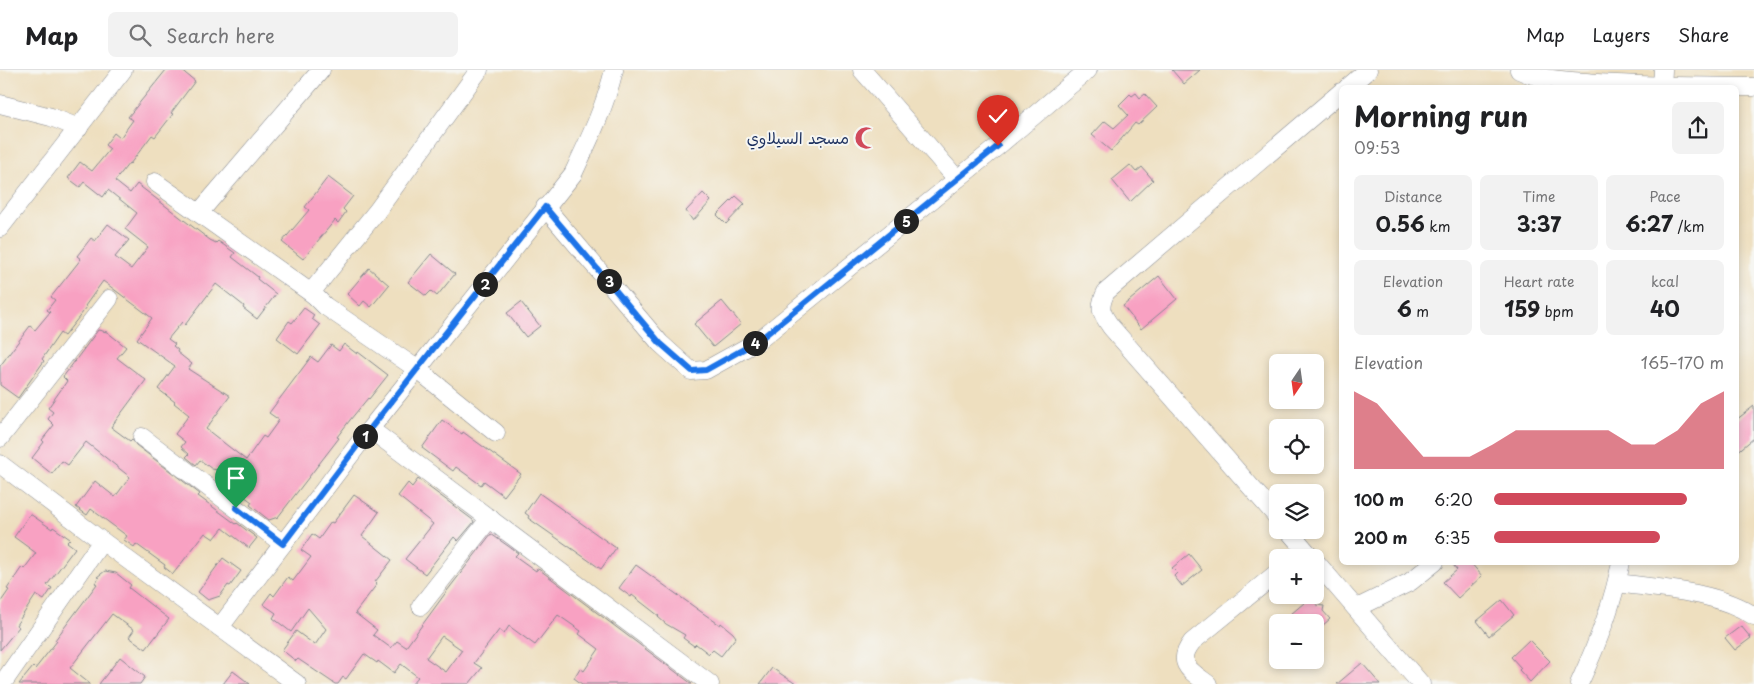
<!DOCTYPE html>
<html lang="en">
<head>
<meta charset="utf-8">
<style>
  body { margin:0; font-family:"Playpen Sans","Playpen Sans Arabic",sans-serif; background:#f2f2f2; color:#202124; height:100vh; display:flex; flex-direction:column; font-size:19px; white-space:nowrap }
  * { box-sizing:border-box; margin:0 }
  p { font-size:16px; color:#757577 }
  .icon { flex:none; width:28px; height:28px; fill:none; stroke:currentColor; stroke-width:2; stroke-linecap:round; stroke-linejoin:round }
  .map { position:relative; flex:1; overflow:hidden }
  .details { position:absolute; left:1339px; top:15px; width:400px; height:480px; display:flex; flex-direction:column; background:#fff; border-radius:8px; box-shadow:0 2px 8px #0003 }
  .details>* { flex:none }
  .needle { width:32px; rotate:193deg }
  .tools { position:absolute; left:1269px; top:284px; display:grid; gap:10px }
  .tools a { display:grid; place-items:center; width:55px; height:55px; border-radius:8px; background:#fff; box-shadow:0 2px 8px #0003; font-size:25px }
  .pin { position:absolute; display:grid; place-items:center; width:42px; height:42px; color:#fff; margin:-51px -21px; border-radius:50% 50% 50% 0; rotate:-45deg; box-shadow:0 0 5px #0007 }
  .pin .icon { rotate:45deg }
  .km { position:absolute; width:25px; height:25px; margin:-12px; border-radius:50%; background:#222; color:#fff; font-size:14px; line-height:25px; text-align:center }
  .round { display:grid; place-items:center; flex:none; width:52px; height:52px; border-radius:8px; background:#f2f2f2 }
  .overview { display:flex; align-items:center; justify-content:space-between; height:85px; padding:0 15px }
  h1 { font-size:28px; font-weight:700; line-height:38px }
  .stats { display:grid; grid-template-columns:repeat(3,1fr); gap:8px; height:85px; padding:5px 15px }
  .stats div { display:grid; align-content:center; border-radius:8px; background:#f2f2f2; text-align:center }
  .stats b { font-size:21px; font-weight:700 }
  .stats small { font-size:14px; font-weight:400 }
  .stats p { font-size:14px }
  .chart { height:140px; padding:10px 15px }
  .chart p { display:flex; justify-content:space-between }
  .chart svg { width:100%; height:90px; margin-top:5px; fill:#d1495b; opacity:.7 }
  ul { padding:0 15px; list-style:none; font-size:16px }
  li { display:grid; grid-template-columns:80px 60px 1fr; align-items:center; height:38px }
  li i { height:12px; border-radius:6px; background:#d1495b }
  header { display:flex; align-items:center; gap:30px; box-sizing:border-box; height:70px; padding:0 25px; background:#fff; border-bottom:1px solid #e0e0e0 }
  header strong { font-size:24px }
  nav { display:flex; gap:28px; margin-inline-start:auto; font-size:18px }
  .search { width:350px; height:45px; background:#f2f2f2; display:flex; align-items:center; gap:12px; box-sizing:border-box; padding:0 18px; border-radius:8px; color:#757577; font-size:19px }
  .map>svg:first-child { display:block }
  .building { fill:#f8a1c2; fill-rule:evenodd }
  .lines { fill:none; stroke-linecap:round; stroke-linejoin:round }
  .minor-casing { stroke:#84878e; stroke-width:19 }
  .minor { stroke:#fff; stroke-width:18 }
  .route-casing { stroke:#fff; stroke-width:10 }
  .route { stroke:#1a73e8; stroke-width:6 }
  .labels { text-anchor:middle; stroke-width:4; stroke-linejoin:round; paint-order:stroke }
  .poi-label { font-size:16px; fill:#1b2f5e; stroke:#f6f6f2; text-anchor:end }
</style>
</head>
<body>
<header>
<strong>Map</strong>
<div class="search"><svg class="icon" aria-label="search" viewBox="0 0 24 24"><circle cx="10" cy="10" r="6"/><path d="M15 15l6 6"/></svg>Search here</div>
<nav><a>Map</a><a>Layers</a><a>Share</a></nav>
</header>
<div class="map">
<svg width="1754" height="614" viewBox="0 0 1754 614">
  <rect width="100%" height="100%" fill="#f6f6f2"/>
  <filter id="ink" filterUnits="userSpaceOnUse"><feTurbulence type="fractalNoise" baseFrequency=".02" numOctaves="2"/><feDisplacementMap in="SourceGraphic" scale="10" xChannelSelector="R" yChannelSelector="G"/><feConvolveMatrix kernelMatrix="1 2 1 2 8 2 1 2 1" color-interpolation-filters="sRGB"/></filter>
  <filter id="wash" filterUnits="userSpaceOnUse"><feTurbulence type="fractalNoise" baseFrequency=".0096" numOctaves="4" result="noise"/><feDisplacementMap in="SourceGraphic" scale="20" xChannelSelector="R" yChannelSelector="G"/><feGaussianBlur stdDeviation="1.12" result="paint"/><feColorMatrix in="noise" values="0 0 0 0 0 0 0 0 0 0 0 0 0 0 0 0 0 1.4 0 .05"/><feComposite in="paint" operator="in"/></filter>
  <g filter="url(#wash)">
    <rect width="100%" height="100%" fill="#eedfbf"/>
    <g id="blocks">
      <g class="building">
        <polygon points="166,0 181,0 195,11 171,43 173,44 155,67 152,65 130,94 129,93 115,111 130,123 137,114 210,170 216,173 218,171 235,183 232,187 258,207 257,209 276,224 257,249 243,238 244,236 216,214 185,255 182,252 168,269 175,274 173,276 178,280 177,282 192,294 188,299 230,326 206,359 246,390 263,366 266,368 279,350 269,343 311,287 318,292 331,275 339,281 344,274 357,284 358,282 388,305 369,329 368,328 350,350 337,367 339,368 278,447 269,450 250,435 252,432 232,417 235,414 218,400 212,399 200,390 196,395 186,387 189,384 181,377 185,372 175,364 189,345 174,333 175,332 158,319 175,296 137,269 152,248 103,211 85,236 87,237 64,266 60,263 42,289 44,291 18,328 0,315 0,296 30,256 35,260 50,242 47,240 55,230 51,227 81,189 77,186 91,168 95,171 108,154 129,170 115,187 131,199 148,177 125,159 137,143 108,120 103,127 84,112 80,117 68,108 80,92 92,101 110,79 105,75 114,63 120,68 133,50 128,47"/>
        <polygon points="1172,0 1200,0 1184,14"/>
        <polygon points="1136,23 1140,28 1145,24 1157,37 1138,55 1135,53 1111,81 1092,65 1105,51 1114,58 1128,45 1119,35 1130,24 1132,26"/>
        <polygon points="1130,95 1136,102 1142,97 1153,110 1130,132 1112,110"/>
        <polygon points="328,107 353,126 343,139 346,142 338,153 335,150 303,189 282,172 309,140 305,137"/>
        <polygon points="703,123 711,131 693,151 686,141"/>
        <polygon points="736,126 745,134 726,154 717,145"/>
        <polygon points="431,184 455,204 437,226 431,221 426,226 408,212"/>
        <polygon points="369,198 389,215 371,237 364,231 360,236 347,224"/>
        <polygon points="1159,206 1177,229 1141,259 1123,236"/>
        <polygon points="722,231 741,254 713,277 694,254"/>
        <polygon points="521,232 540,256 526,267 507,243"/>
        <polygon points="304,238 314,245 312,249 320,255 298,284 277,268 289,251 292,253"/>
        <polygon points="98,260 107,262 126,277 117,288 146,310 111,357 130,371 132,369 136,375 200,424 198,426 236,454 237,453 257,468 249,478 223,458 214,469 205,463 173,504 164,497 165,495 136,474 134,477 124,470 127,466 91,439 87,445 76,437 95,411 115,427 130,407 86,372 68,395 62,391 52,404 32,388 44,372 42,370 54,355 48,349 53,342 48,338 67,311 63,307"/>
        <polygon points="1754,336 1754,368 1736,383 1736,350"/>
        <polygon points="442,350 462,364 463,362 521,404 504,426 484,411 481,415 456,397 453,401 422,378"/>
        <polygon points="418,409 473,450 474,452 458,471 454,467 425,504 405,489 433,454 398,426 408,413 412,417"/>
        <polygon points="539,423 616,478 601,499 528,448 529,446 525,443"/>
        <path d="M 354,425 L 379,442 L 362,466 L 392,490 L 375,512 L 377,514 L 374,518 L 355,543 L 377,560 L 373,565 L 391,578 L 397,571 L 406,577 L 447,521 L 491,464 L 518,483 L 515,486 L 536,501 L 537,499 L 540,500 L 692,614 L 582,614 L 574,608 L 580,598 L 584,601 L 599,579 L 579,564 L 581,561 L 558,545 L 535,575 L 509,556 L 504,564 L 499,560 L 474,593 L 482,598 L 469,614 L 412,614 L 418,607 L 401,594 L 394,603 L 378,591 L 377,593 L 364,584 L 346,609 L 343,607 L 338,614 L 335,614 L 298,589 L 296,591 L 282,580 L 296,561 L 315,575 L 326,559 L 308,538 L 291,562 L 273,548 L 276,543 L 263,534 L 271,523 L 274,526 L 288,507 L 293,511 L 311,487 L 301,480 L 312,464 L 319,469 L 331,452 L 333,453 ZM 442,566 L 462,580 L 446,602 L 426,588 Z"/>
        <polygon points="30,444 52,459 53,457 70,469 67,472 75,478 47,515 52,518 44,530 36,525 16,555 19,557 0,580 0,533 9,520 7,519 22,497 24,499 36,483 14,467"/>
        <polygon points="1189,484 1202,500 1182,516 1174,506 1177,503 1172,498"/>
        <polygon points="223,488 241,501 230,516 228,515 220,526 208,530 198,522"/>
        <polygon points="1451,492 1470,492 1482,506 1458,528 1443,512 1457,500"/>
        <polygon points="636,495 700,541 720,555 721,553 733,563 736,567 721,586 713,580 709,584 696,574 694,576 683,568 685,565 666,554 658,547 659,546 632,525 631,527 619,518"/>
        <polygon points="105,501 116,503 131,515 129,518 169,549 146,579 129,567 134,560 112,544 70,598 90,614 19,614 33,597 35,599 57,571 55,570 97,514 95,513 99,508 97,507"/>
        <polygon points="1311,527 1317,535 1324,536 1323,541 1330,549 1315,562 1315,552 1299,552 1291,544"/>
        <polygon points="1502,530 1514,545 1489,566 1477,551"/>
        <polygon points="1741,556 1751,568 1735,580 1725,568"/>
        <polygon points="1529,570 1550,591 1530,612 1519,600 1521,598 1511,587"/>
        <polygon points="120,587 145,607 140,614 99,614"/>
        <polygon points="1362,593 1380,614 1337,614"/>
        <polygon points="772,598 796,614 760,614"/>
        <polygon points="233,601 250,614 223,614"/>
      </g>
    </g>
  </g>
  <g filter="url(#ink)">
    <use href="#blocks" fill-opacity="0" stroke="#84878e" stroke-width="1"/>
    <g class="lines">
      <defs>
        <g id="minor">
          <polyline points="479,0 377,141 313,220 314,225 325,236 417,299 496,363"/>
          <polyline points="862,0 957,109"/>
          <path d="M 1519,0 C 1540,10 1563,10 1586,12 C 1642,17 1698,16 1754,17"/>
          <polyline points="1347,18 1368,0"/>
          <polyline points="1662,18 1663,0"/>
          <polyline points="0,34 51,47 79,58"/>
          <polyline points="155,112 314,225"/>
          <polyline points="545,137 660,273 691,301 706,300 758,271 998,76 1088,0"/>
          <polyline points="199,143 321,0"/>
          <polyline points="0,158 123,0"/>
          <polyline points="370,359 710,614"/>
          <polyline points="142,367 283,474"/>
          <polyline points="0,368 109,229"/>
          <polyline points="0,394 102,471 297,614"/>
          <path d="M 1278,448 L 1111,257 C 1101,243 1098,238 1106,222 L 1341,22"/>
          <polyline points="1288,460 1312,488"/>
          <polyline points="1315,491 1421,614"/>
          <path d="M 1617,513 C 1660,519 1717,521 1754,546"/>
          <polyline points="421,536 490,448"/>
          <polyline points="1357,538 1410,512 1435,492"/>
          <path d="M 220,557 L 370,359 L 573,104 C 589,70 605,37 614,0"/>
          <polyline points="2,614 102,471"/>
          <path d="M 1208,614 C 1191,601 1175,594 1192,572 L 1278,502"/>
          <path d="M 1579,614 C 1597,575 1613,535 1621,492"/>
        </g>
      </defs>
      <use href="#minor" class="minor-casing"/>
      <use href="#minor" class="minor"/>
    </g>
  </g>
  <g class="lines" filter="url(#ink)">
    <defs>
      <polyline id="route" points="236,438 283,474 370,359 545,137 660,273 692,301 706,300 758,271 998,76"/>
    </defs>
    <use href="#route" class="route-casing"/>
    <use href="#route" class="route"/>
  </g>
  <defs>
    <symbol id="mosque-bare" viewBox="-9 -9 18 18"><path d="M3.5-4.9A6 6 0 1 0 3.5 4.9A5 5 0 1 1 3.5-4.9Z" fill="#d1495b" stroke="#f6f6f2" stroke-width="2.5" paint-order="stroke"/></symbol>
  </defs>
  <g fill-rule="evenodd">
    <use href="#mosque-bare" x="850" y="52" width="32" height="32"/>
  </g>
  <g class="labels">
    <g class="poi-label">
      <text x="849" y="74">مسجد السيلاوي</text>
    </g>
  </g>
</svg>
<div class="tools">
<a><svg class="needle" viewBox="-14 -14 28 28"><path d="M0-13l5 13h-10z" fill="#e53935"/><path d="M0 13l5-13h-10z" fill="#757577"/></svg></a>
<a><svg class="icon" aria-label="locate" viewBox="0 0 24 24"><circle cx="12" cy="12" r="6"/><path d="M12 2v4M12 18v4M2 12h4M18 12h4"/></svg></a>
<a><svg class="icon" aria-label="layers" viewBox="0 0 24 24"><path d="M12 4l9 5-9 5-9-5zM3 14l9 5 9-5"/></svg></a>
<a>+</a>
<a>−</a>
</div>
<div class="pin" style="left:236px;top:438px;background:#1e9e55"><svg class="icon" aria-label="arrive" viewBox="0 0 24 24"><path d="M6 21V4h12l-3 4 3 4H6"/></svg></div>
<div class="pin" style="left:998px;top:76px;background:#d93025"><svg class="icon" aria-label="check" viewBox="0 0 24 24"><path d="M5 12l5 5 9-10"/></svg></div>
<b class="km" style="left:365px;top:366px">1</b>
<b class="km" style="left:485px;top:214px">2</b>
<b class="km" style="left:609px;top:211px">3</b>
<b class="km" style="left:755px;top:273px">4</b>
<b class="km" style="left:906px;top:151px">5</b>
<section class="details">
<div class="overview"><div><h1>Morning run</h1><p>09:53</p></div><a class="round"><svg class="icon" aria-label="share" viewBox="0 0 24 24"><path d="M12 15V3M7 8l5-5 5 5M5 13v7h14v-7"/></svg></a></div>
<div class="stats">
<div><p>Distance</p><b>0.56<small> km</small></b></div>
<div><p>Time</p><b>3:37</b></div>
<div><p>Pace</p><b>6:27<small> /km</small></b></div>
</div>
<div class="stats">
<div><p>Elevation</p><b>6<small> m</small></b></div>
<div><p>Heart rate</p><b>159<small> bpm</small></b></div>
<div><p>kcal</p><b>40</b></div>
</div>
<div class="chart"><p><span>Elevation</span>165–170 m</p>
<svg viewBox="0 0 160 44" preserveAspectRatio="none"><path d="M0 44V6L10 12L20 25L30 38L40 38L50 38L60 32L70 25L80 25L90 25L100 25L110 25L120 32L130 32L140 25L150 12L160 6V44z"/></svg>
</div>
<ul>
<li><b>100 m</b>6:20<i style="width:84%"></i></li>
<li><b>200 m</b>6:35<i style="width:72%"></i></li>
</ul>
</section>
</div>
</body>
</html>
